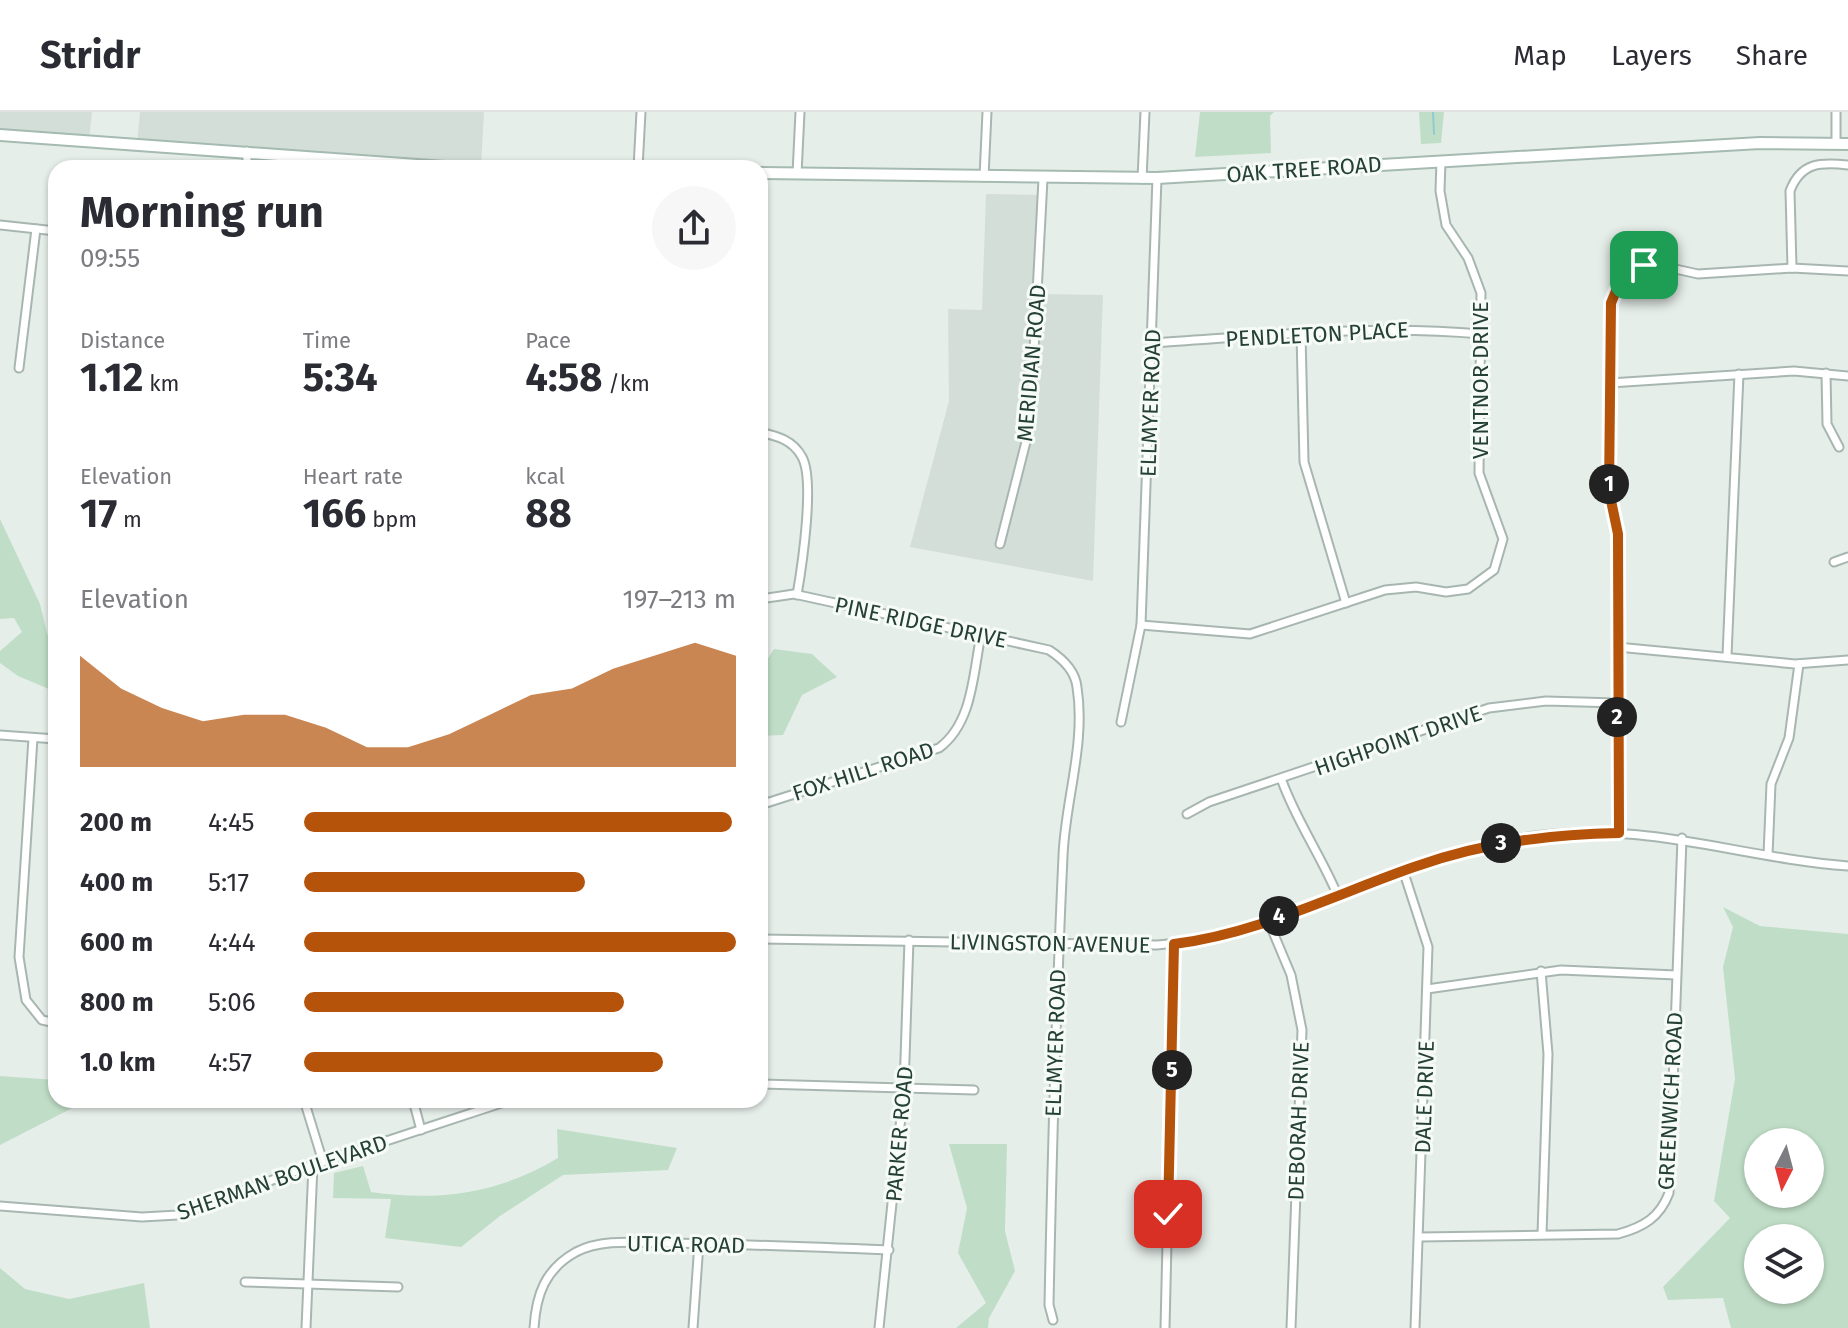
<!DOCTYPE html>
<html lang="en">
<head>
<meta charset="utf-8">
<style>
  body { margin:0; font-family:"Fira Sans",sans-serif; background:#f7f7f7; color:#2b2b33; height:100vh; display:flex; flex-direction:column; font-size:30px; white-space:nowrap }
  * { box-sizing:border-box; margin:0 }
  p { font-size:26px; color:#7c7c81 }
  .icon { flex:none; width:44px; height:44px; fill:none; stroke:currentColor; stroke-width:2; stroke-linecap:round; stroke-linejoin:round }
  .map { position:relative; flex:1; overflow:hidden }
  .side { position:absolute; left:48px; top:48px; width:720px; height:948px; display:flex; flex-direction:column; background:#fff; border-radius:24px; box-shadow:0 2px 6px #0004 }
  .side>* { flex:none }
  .needle { width:52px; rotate:186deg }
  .fabs { position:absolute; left:1744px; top:1016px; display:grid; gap:16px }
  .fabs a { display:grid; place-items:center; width:80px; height:80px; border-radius:50%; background:#fff; box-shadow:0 2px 6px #0004; font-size:40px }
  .pin { position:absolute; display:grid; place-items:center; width:68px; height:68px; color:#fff; margin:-34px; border-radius:16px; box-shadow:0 4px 12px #0006 }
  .km { position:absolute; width:40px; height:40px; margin:-20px; border-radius:50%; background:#222; color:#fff; font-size:22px; line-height:40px; text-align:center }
  .round { display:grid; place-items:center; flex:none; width:84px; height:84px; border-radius:42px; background:#f7f7f7 }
  .summary { display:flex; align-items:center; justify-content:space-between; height:136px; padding:0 32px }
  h1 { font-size:44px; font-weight:700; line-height:60px }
  .metrics { display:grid; grid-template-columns:repeat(3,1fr); gap:12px; height:136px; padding:8px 32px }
  .metrics div { display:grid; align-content:center }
  .metrics b { font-size:40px; font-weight:700 }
  .metrics small { font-size:22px; font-weight:400 }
  .metrics p { font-size:22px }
  .chart { height:224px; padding:16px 32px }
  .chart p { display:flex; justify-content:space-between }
  .chart svg { width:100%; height:144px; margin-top:8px; fill:#b45309; opacity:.7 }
  ul { padding:0 32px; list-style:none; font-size:26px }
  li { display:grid; grid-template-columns:128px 96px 1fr; align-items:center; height:60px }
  li i { height:20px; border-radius:10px; background:#b45309 }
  header { display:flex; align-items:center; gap:48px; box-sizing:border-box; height:112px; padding:0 40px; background:#fff; border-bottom:2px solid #e1e1e2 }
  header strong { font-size:38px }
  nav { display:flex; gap:44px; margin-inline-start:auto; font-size:28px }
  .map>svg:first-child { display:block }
  .built { fill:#d4ded9 }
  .green { fill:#c0dec7; fill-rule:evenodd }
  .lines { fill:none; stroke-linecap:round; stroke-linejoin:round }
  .stream { stroke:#91cad1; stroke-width:2 }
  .street-casing { stroke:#a8b6b1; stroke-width:11 }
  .secondary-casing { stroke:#a5bab1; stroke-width:14 }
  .street { stroke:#fff; stroke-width:7 }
  .secondary { stroke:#fff; stroke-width:10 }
  .route-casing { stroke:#fff; stroke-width:16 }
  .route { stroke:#b45309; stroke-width:10 }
  .labels { text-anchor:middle; stroke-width:6; stroke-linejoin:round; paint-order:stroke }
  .street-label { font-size:22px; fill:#254037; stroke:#f7fbf8 }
</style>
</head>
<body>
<header>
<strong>Stridr</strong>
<nav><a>Map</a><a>Layers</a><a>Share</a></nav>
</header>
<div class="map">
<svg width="1848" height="1216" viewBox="0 0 1848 1216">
  <rect width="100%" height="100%" fill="#e6eeea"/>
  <g class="built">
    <polygon points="0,0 92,0 89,28 0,23"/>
    <polygon points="140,0 484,0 481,56 137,32"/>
    <polygon points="986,82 1041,83 1038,182 1103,183 1093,469 910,435 949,289 948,197 982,198"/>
  </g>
  <g class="green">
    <polygon points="1200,0 1274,0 1270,4 1271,41 1195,45"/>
    <polygon points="1419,0 1444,0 1441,31 1421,32"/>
    <polygon points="0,407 40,492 49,529 56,542 56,580 18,564 0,551 0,539 22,520 14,506 0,507"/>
    <polygon points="774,537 812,542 837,565 802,583 783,623 760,624 760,551 765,551"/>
    <path d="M 1723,795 L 1760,814 L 1848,822 L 1848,1216 L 1731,1216 L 1723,1186 L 1668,1188 L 1663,1175 L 1730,1106 L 1714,1089 L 1735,967 L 1723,855 L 1733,815 ZM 1758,1030 L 1810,1030 L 1810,1082 L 1758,1082 ZM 1810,1126 L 1810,1178 L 1758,1178 L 1758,1126 Z"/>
    <polygon points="0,964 56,968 56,988 88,988 0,1033"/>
    <path d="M 557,1017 L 677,1036 L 668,1058 L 563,1063 L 500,1104 L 461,1135 L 385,1126 L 391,1087 L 333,1086 L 334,1061 L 363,1054 L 371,1080 C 439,1090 500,1081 558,1046 Z"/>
    <polygon points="949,1032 1007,1032 1005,1119 1015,1159 989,1206 988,1216 956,1216 986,1191 958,1141 967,1096"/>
    <polygon points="0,1156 25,1177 69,1187 144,1171 150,1216 0,1216"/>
  </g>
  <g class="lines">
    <polyline class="stream" points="1433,0 1434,22"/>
    <defs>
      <g id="street">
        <polyline points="1836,0 1836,31"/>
        <polyline points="247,56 247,39"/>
        <polyline points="638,56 641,0"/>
        <polyline points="797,62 800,0"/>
        <polyline points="984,65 987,0"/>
        <polyline points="1142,67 1145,0"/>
        <polyline points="0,113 56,119"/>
        <path d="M 1792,156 L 1790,79 C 1801,50 1821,50 1848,53"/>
        <polyline points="1301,222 1304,350 1346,491"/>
        <path d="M 1152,231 C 1262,224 1372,212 1481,222"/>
        <polyline points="19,256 36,117"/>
        <polyline points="1826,261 1827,312 1839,335"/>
        <polyline points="1610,271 1794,259 1848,264"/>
        <path d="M 760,320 C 777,324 793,328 802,345 C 815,368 802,454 797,483"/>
        <polyline points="1000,432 1030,314 1043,67"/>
        <polyline points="1834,450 1848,445"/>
        <path d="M 760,487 L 794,482 L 1049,538 C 1063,547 1075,558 1077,575 C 1086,632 1065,689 1063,744 C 1056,894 1052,1044 1049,1193 L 1053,1208"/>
        <polyline points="1141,513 1250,522 1385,478 1416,475 1446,480 1468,477 1494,458 1503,427 1479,361 1481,181 1468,146 1446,113 1440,79 1441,49"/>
        <polyline points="1617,535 1795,552 1848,548"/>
        <polyline points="1727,544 1739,262"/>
        <polyline points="1121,610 1141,513 1157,66"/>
        <polyline points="0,623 56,627"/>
        <polyline points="33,626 19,845 26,888 42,908 56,911"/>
        <path d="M 1282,669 C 1297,710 1320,742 1337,782"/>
        <path d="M 760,693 L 939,636 C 973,611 973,561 981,523"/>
        <polyline points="1187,702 1209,690 1489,596 1546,589 1617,591"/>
        <polyline points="1619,721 1618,422 1609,379 1613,182 1628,161 1653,152 1698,162 1792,156 1848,159"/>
        <polyline points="1768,743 1771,672 1789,626 1799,552"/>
        <polyline points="1403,758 1428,835 1415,1216"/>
        <polyline points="1268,808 1291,863 1302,918 1291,1216"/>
        <path d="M 760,827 L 1157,833 C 1215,829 1267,809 1320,789 C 1390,762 1461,735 1535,724 C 1648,709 1739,746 1848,754"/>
        <polyline points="1541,859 1548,942 1542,1122"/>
        <polyline points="1427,877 1561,858 1676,863"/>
        <polyline points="760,972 974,978"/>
        <polyline points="304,988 323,1050"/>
        <polyline points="413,988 421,1018"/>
        <polyline points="0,1094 142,1105 178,1103 313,1053 511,988"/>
        <path d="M 1419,1125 L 1618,1122 C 1644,1115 1660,1105 1669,1081 L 1682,726"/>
        <polyline points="245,1170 398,1175"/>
        <polyline points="306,1216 313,1053"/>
        <path d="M 534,1216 C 536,1183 545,1157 576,1140 C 603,1126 638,1131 667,1131 C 741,1132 815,1135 889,1138"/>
        <polyline points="693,1216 699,1131"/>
        <polyline points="879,1216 904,976 909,828"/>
        <polyline points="1165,1216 1174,832"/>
      </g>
      <g id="secondary">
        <polyline points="0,23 459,56"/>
        <polyline points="760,61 1157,66 1760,31 1848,32"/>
      </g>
    </defs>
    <use href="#street" class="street-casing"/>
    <use href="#secondary" class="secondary-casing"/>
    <use href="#street" class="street"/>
    <use href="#secondary" class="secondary"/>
  </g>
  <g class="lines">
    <defs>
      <path id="route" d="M 1168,1102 L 1174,832 C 1257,822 1336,782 1414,755 C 1481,731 1548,722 1619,721 L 1618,422 L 1609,379 L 1611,191 L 1621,167 L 1644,153"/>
    </defs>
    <use href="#route" class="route-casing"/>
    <use href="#route" class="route"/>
  </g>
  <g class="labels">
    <g class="street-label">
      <text transform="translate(1304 57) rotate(-4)" y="8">OAK TREE ROAD</text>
      <text transform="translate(1317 222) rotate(-3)" y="8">PENDLETON PLACE</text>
      <text transform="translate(1031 251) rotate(-85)" y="8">MERIDIAN ROAD</text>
      <text transform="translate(1480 268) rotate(-90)" y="8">VENTNOR DRIVE</text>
      <text transform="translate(1150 291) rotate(-88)" y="8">ELLMYER ROAD</text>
      <text transform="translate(921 510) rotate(12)" y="8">PINE RIDGE DRIVE</text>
      <text transform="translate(1398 628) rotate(-19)" y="8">HIGHPOINT DRIVE</text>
      <text transform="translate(863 659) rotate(-18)" y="8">FOX HILL ROAD</text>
      <text transform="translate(1050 831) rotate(1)" y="8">LIVINGSTON AVENUE</text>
      <text transform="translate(1055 931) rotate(-88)" y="8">ELLMYER ROAD</text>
      <text transform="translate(1424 985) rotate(-88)" y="8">DALE DRIVE</text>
      <text transform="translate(1670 989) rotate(-87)" y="8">GREENWICH ROAD</text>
      <text transform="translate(1298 1009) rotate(-88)" y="8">DEBORAH DRIVE</text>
      <text transform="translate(899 1022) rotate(-85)" y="8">PARKER ROAD</text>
      <text transform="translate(282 1065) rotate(-19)" y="8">SHERMAN BOULEVARD</text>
      <text transform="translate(686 1132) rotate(1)" y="8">UTICA ROAD</text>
    </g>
  </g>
</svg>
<div class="fabs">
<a><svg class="needle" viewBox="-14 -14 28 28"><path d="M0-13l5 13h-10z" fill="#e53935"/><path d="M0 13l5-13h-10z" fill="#7c7c81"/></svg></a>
<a><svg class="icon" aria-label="layers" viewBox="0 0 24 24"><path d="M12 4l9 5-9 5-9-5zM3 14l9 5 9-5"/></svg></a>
</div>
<div class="pin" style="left:1644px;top:153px;background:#1e9e55"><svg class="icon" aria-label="arrive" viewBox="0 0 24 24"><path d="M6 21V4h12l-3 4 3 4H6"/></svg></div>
<div class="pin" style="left:1168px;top:1102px;background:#d93025"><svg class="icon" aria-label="check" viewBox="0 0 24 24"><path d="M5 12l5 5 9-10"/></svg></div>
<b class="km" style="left:1609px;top:372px">1</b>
<b class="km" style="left:1617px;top:605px">2</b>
<b class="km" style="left:1501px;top:731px">3</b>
<b class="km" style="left:1279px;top:804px">4</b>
<b class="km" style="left:1172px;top:958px">5</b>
<section class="side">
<div class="summary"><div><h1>Morning run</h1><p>09:55</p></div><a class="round"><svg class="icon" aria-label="share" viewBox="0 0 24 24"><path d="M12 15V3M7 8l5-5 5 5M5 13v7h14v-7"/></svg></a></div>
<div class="metrics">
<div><p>Distance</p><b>1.12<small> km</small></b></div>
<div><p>Time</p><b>5:34</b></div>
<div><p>Pace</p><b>4:58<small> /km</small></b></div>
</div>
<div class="metrics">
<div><p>Elevation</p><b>17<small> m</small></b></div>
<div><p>Heart rate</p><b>166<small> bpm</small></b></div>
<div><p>kcal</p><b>88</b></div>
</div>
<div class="chart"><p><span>Elevation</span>197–213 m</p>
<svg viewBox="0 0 160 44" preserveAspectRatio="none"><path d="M0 44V10L10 20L20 26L30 30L40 28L50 28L60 32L70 38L80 38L90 34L100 28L110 22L120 20L130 14L140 10L150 6L160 10V44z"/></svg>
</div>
<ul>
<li><b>200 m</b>4:45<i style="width:99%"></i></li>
<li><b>400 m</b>5:17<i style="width:65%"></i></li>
<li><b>600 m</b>4:44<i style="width:100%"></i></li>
<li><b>800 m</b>5:06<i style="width:74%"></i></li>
<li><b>1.0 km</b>4:57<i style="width:83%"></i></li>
</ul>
</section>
</div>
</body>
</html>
